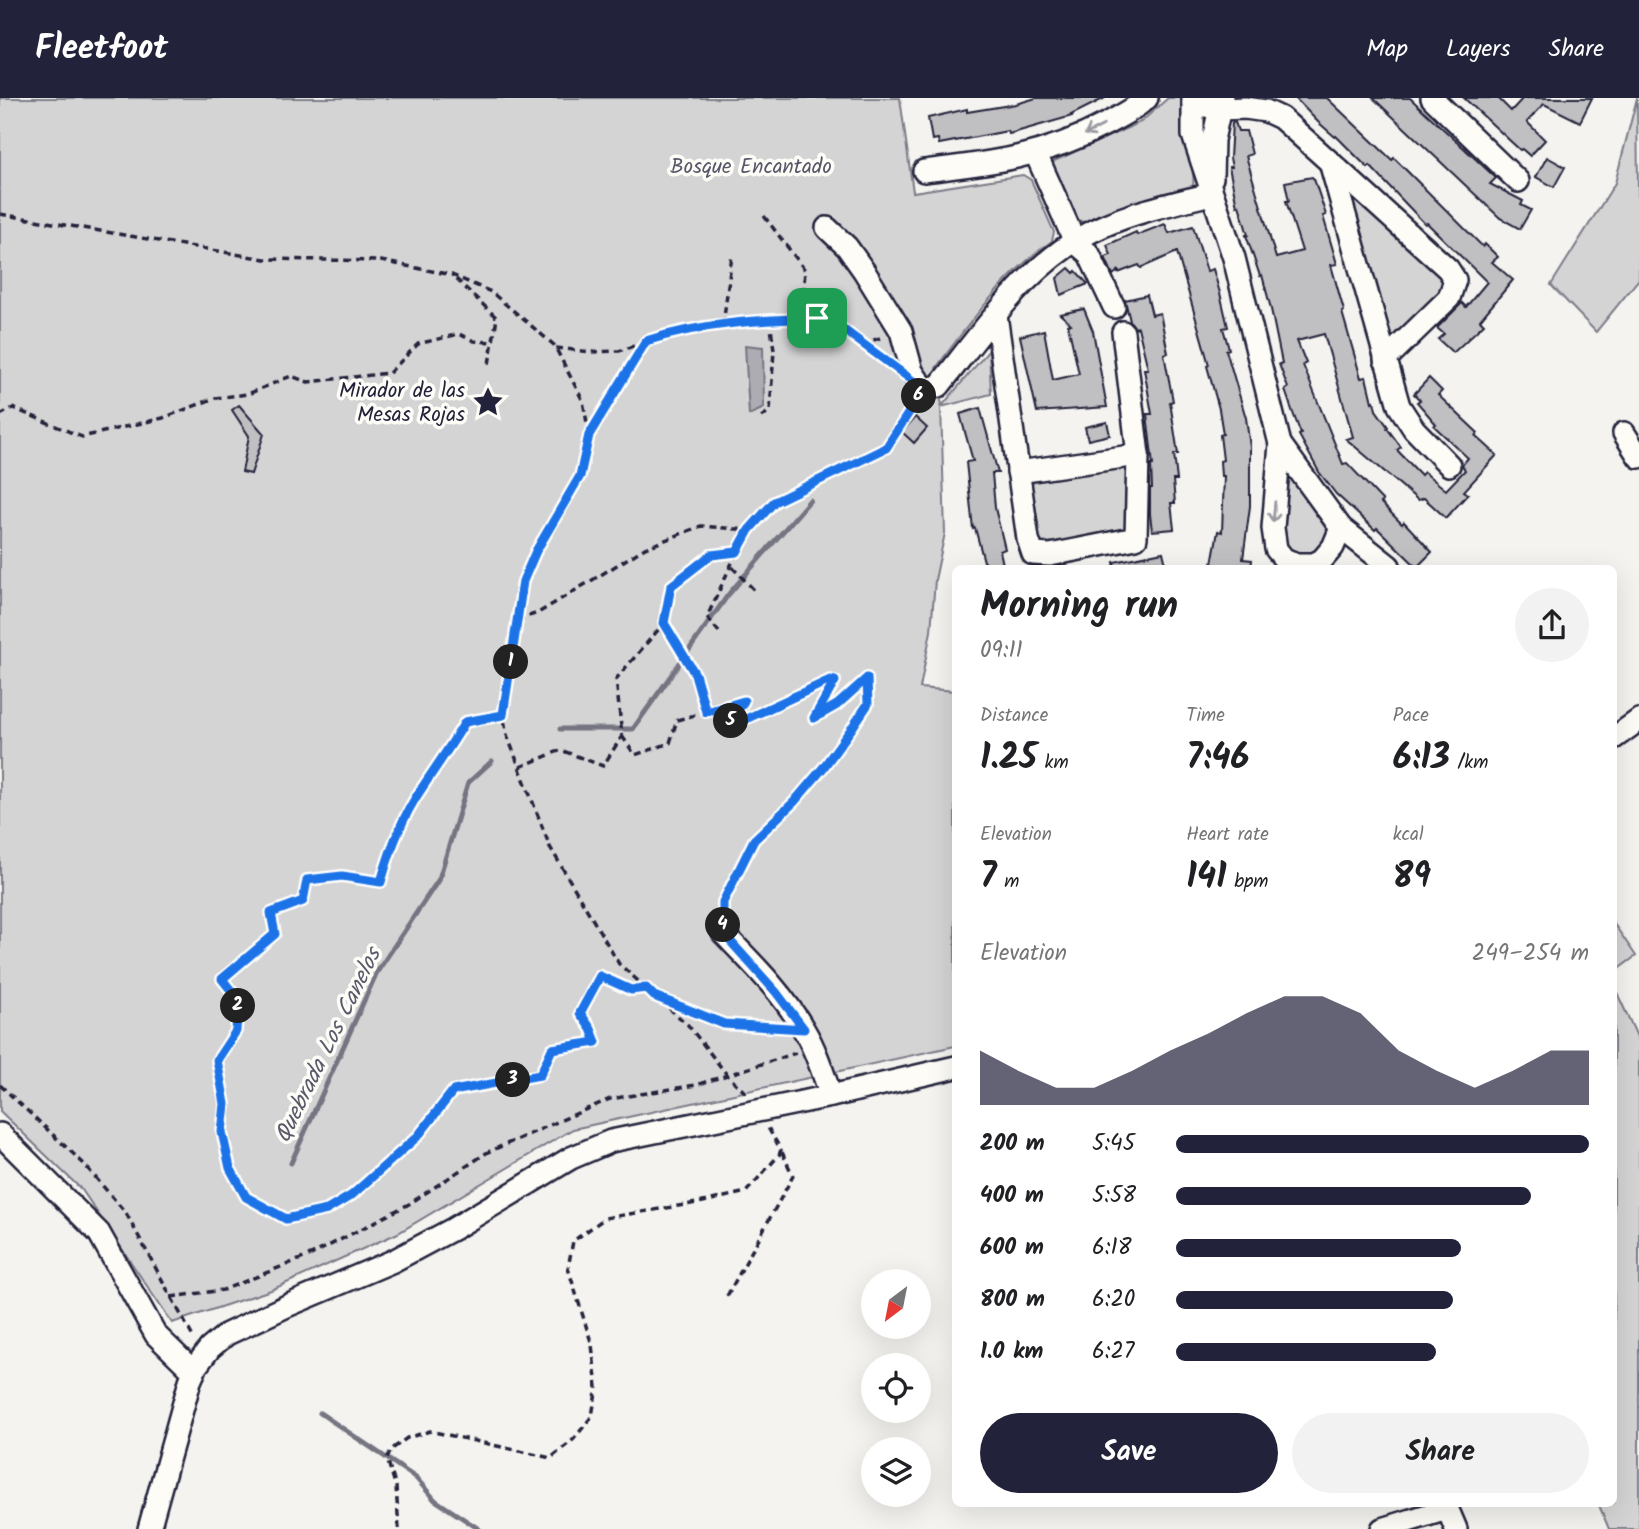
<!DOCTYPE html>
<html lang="en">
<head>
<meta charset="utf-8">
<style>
  body { margin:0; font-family:Kalam,sans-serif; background:#f2f2f2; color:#202124; height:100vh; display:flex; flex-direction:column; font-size:26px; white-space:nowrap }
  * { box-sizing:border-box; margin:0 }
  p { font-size:23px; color:#757577 }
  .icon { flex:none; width:38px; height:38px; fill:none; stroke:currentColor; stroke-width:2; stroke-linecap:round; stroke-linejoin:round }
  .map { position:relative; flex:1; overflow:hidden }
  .drawer { position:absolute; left:952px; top:467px; width:665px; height:942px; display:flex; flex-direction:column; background:#fff; border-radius:10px; box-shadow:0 7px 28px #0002 }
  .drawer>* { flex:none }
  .needle { width:46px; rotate:212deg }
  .buttons { position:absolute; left:861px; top:1171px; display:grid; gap:14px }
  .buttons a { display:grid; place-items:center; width:70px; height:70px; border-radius:50%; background:#fff; box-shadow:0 7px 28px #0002; font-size:35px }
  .pin { position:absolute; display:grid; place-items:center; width:60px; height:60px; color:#fff; margin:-30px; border-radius:14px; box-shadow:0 4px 10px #0006 }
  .km { position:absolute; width:35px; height:35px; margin:-18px; border-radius:50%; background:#222; color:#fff; font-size:19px; line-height:35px; text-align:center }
  .round { display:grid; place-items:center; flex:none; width:74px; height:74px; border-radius:37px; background:#f2f2f2 }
  .headline { display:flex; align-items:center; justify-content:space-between; height:119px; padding:0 28px }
  h1 { font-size:38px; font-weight:700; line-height:52px }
  .stats { display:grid; grid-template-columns:repeat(3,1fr); gap:10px; height:119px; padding:7px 28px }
  .stats div { display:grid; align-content:center }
  .stats b { font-size:35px; font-weight:700 }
  .stats small { font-size:19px; font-weight:400 }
  .stats p { font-size:19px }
  .chart { height:196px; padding:14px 28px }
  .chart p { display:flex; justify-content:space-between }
  .chart svg { width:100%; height:126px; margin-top:7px; fill:#22223b; opacity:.7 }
  .button { display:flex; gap:14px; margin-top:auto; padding:14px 28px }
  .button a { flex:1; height:80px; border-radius:42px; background:#22223b; color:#fff; font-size:28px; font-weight:700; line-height:80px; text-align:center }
  .button a+a { background:#f2f2f2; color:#202124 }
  ul { padding:0 28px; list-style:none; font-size:23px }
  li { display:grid; grid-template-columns:112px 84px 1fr; align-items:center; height:52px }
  li i { height:18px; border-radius:9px; background:#22223b }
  header { display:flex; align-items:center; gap:42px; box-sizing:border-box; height:98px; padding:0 35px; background:#22223b; color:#fff }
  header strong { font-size:33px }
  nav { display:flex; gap:38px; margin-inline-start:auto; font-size:24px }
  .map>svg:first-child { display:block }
  .green { fill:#d5d4d5; stroke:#7c7b88; stroke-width:2 }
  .water { fill:#acacb2; stroke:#757582; stroke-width:2 }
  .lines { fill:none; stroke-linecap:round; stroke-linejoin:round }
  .stream { stroke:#757582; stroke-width:5 }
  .building { fill:#c0bfc2; stroke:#22223b; stroke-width:2 }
  .minor-casing { stroke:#22223b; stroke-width:26 }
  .path { stroke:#22223b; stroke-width:3.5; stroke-dasharray:7 5; stroke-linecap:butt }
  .minor { stroke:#fdfcf7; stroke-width:21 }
  .oneway { stroke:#9a9aa2 }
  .route-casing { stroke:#fff; stroke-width:14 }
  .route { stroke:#1a73e8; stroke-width:9 }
  .labels { text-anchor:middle; stroke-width:7; stroke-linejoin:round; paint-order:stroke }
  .park-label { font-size:21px; fill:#585769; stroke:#fdfcf7 }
  .poi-label { font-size:21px; fill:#22223b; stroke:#fdfcf7; text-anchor:end }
  .water-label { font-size:23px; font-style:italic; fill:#59596b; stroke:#fdfcf7 }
</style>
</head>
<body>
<header>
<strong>Fleetfoot</strong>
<nav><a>Map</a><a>Layers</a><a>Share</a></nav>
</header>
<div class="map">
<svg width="1639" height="1431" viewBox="0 0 1639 1431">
  <rect width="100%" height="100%" fill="#f4f3ef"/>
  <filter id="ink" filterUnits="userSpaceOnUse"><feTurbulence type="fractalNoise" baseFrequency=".0143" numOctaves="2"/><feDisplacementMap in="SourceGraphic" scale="14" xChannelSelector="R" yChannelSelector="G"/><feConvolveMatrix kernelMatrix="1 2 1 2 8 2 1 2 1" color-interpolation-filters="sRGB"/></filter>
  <g filter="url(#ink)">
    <g class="green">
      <path d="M 0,0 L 900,0 L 913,94 L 1023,77 L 1031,82 L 1054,134 L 1052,143 C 1006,175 969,225 936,270 L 942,308 L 989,252 L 991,296 L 941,309 L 945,435 L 935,482 L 931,533 L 920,590 L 955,593 L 955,948 L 573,1031 L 398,1135 L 271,1192 L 172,1225 L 82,1092 L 0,1013 Z"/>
      <path d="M 1168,0 L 1188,0 C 1187,11 1183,23 1184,34 C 1185,54 1196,70 1193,90 L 1135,108 L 1088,127 L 1075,120 L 1052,64 L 1141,24 Z"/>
      <polygon points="1637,0 1639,181 1596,234 1551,187 1615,85"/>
      <polygon points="1347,94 1448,186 1390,246"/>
      <polygon points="1126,368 1131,428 1120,437 1039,446 1029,385"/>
      <polygon points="1284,369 1327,432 1322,449 1311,458 1293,458 1280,443"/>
      <polygon points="1614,826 1636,858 1614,874"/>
      <polygon points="1614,888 1639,943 1639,1431 1609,1431 1598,1405 1614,1405"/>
    </g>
    <polygon class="water" points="745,247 763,249 764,310 749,317"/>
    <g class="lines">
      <g class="stream">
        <polyline points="560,631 633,631 728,497 810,402"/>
        <polyline points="291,1065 377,874 439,781 468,685 492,663"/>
        <polyline points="320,1315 416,1380 435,1402 479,1431"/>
      </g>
    </g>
    <g class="building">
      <polygon points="1036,0 1105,0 1071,17 1072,18 1009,36 1008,33 939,46 938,41 932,42 928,20 967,11 967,14 1016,6"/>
      <polygon points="1295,0 1327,0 1392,62 1394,60 1483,149 1485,146 1498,159 1492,164 1513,182 1480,222 1484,226 1453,255 1438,241 1444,236 1437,230 1462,205 1466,209 1487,184 1427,125 1425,126 1370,68 1368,70 1336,38 1335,39 1318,24"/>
      <polygon points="1373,0 1410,0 1496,80 1490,86 1523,103 1521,107 1531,112 1520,131 1500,120"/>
      <polygon points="1464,0 1498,0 1511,13 1523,0 1592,0 1580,24 1544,6 1527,24 1545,42 1530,58 1522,51 1520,52"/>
      <polygon points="1235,24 1238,33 1246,33 1252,56 1246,58 1276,160 1302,153 1286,103 1289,103 1285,84 1312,79 1314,81 1326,117 1323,118 1337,166 1331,167 1344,213 1342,214 1361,280 1366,279 1372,304 1374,303 1376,312 1388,329 1387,330 1401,349 1397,352 1421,377 1424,374 1446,392 1465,372 1462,367 1468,360 1434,328 1436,326 1417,304 1420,302 1414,296 1429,280 1442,293 1438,297 1478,335 1476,338 1497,357 1464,393 1468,396 1446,420 1424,400 1418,402 1346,341 1353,339 1324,236 1297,243 1306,265 1303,267 1343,366 1347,365 1383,403 1381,405 1402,426 1404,424 1432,454 1417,469 1377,430 1375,432 1336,396 1319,374 1299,337 1301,336 1293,315 1285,292 1288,290 1279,266 1282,265 1271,211 1262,177 1260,178 1246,137 1248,137 1239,107 1237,108 1229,69 1232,69 1230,60 1232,25"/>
      <polygon points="1547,59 1565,69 1554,89 1536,79"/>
      <polygon points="1165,126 1169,135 1193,128 1207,173 1213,171 1220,195 1228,229 1223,230 1229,251 1226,252 1246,320 1250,349 1250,408 1243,461 1252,462 1251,471 1211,471 1218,433 1222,434 1224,378 1221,378 1220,363 1223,362 1220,337 1223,336 1219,311 1207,268 1209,267 1177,154 1141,170 1139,167 1118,175 1118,173 1113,177 1105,159 1111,157 1107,147 1136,134 1137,137"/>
      <polygon points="1069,170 1074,175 1076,173 1088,186 1061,197 1057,180"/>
      <polygon points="1147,197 1152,217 1160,215 1168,255 1164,256 1173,303 1170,304 1178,356 1174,356 1177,382 1173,382 1175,405 1171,405 1174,431 1152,433 1150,416 1150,390 1152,390 1151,367 1153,367 1147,316 1152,316 1144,271 1148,271 1138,229 1135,230 1130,223 1125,202"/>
      <polygon points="1084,211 1093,233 1107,309 1037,314 1020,238 1044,232 1053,282 1079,276 1068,227 1071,226 1060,216"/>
      <polygon points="239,307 264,336 251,376 242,374 249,338 232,312"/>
      <polygon points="980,310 998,375 992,375 995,410 1005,451 1000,453 1004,471 986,471 975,430 973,431 966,364 973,363 960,316"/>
      <polygon points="915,319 927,330 914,345 902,334"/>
      <polygon points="1107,324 1110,337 1088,342 1085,329"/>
      <polygon points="1163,454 1167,471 1115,471 1114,464"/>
    </g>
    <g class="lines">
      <defs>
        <g id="minor">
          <polyline points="1193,0 1193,37 1234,160 1280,346 1273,430 1276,451 1284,461 1296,466 1314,466 1322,462 1333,449 1341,430"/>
          <polyline points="1432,0 1518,83"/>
          <polyline points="1193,5 1219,11 1245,10 1266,13 1281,20 1330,64 1399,308 1414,331 1449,367"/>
          <polyline points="1036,56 1075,144 1089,156 1114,209"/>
          <polyline points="1330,64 1448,171 1455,182 1449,200 1385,262"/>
          <path d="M 924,73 C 992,65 1044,59 1106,26 C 1121,18 1135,11 1147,0"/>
          <polyline points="1212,80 1213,42 1222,0"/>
          <path d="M 827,130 L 847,149 L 864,173 L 901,233 L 912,273 L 924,291 L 939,288 C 986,229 1032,159 1103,128 C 1137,113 1175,105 1211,96"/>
          <polyline points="996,217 1028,441 1033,456 1050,457 1136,440 1138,357 1123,234"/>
          <polyline points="1624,335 1639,359"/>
          <polyline points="1280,346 1341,430 1389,468"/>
          <polyline points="1018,374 1138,357"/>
          <polyline points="1614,640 1639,622"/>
          <path d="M 723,835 C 752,865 783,895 804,932 C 816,952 823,975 831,998"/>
          <polyline points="0,1036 99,1135 156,1237 194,1274"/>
          <polyline points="1445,1405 1456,1431"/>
          <polyline points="149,1431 190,1283 197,1267 210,1250 227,1236 289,1207 393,1163 453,1131 571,1060 611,1043 831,998 956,969"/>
          <polyline points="1382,1431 1447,1411"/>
        </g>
      </defs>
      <use href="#minor" class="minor-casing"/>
      <g class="path">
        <polyline points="0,116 265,161 381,163 452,177 491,194 554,247 583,303 590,341 580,378 536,453 523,483 503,617 507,637 550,749 619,866 688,927 728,978 749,998"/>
        <polyline points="764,118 805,172 803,200 817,220"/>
        <polyline points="456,181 497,220 489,266"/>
        <polyline points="723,227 732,157"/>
        <polyline points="862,246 883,239"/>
        <polyline points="556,250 591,254 619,253 671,235 751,222 817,220 840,229 891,268"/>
        <polyline points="0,317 13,310 82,339 163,320 215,300 248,296 291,278 308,284 389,275 418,246 459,236 474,243 492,244"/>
        <polyline points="761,319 770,313 774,252 770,222"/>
        <polyline points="590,335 646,243"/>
        <polyline points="732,469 756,494"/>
        <polyline points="517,522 538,515 645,450 701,428 749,432"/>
        <polyline points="664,525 695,576 706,614"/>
        <polyline points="719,534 707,519 737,454"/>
        <path d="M 503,617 L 465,624 C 442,665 407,702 391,747 C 387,759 384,772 381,784 L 342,778 L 307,782 L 303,803 L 271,815 L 275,836 L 222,881 L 238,901 L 236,933 L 217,962 L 225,1006 L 222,1034 L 230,1070 L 246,1099 L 286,1121 L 327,1112 L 352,1097 L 418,1037 L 453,993 L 540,977 L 552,951 L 596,944 L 591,931 L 580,915 L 600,878 L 631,892 L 646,890"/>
        <polyline points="622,638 635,657 670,645 677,622 744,603 728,627 733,627 830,582 835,583 814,620 837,607 867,580 868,606 823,670 794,704 754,742 723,804 723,819"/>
        <polyline points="520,669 561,652 603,668 622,638 616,581 664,525 671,488 711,457 737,454 749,432 774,404 886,350 914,305"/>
        <polyline points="659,900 725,927 782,930"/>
        <polyline points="0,987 83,1065 126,1115 194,1241"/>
        <polyline points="727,1198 793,1078 781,1052"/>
        <polyline points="171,1199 223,1192 311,1157 409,1106 488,1054 610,1001 696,987 796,955"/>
        <polyline points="399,1431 396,1389 387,1361 391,1352 407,1340 430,1333 551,1360 574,1341 592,1318 597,1289 592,1247 568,1170 573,1143 605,1120 703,1104 746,1094 779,1057 781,1052 767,1028"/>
      </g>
      <use href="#minor" class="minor"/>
    </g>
    <defs><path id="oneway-shaft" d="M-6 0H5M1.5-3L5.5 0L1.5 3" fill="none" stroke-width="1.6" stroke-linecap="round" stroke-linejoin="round" transform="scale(1.75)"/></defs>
    <g class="oneway">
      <use href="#oneway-shaft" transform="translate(1094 32) rotate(153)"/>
      <use href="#oneway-shaft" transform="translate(1274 414) rotate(95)"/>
    </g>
  </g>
  <g class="lines" filter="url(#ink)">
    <defs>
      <path id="route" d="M 817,220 L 840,229 L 924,291 L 886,350 L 774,404 L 749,432 L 737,454 L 711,457 L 671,488 L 664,525 L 695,576 L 706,614 L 744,603 L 728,627 L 733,627 L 830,582 L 835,583 L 814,620 L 837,607 L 867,580 L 868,606 L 852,630 L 823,670 L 794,704 L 754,742 L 723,804 L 723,835 L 776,894 L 804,931 L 724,926 L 654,898 L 646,890 L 631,892 L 600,878 L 580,915 L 591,931 L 596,944 L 552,951 L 540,977 L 453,993 L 418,1038 L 352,1097 L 327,1112 L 286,1121 L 246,1099 L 230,1070 L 222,1034 L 225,1006 L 217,962 L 236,933 L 238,901 L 222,881 L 275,836 L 271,815 L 303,803 L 307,782 L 342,778 L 381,784 C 390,752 401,721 420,693 C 435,670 451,648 465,624 L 503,617 L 523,483 L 536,453 L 580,378 L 589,337 L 646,243 C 701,225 759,222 817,220 Z"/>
    </defs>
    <use href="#route" class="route-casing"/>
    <use href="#route" class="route"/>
  </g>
  <defs>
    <symbol id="sight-bare" viewBox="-9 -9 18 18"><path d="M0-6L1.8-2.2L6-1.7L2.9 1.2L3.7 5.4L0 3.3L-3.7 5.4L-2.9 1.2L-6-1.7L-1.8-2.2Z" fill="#22223b" stroke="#fdfcf7" stroke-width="2.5" paint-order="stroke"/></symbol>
  </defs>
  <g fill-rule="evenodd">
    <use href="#sight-bare" x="466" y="282" width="44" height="44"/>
  </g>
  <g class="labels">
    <g class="park-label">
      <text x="751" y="75">Bosque Encantado</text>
    </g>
    <g class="poi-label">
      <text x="465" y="299">Mirador de las<tspan x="465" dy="24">Mesas Rojas</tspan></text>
    </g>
    <g class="water-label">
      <text transform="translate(327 947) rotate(-64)" y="8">Quebrada Los Canelos</text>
    </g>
  </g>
</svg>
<div class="buttons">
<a><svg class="needle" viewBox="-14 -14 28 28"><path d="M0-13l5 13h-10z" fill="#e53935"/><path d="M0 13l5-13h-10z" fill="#757577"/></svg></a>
<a><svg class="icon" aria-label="locate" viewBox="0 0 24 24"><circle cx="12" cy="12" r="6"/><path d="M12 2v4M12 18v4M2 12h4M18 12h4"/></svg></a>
<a><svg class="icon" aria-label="layers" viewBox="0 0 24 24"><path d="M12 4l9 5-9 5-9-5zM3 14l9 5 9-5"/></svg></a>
</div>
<div class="pin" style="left:817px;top:220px;background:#1e9e55"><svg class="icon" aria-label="arrive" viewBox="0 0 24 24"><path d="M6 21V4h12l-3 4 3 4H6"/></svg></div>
<b class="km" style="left:511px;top:564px">1</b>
<b class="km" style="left:238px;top:908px">2</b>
<b class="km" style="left:513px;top:982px">3</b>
<b class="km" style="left:723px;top:827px">4</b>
<b class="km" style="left:731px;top:623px">5</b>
<b class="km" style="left:919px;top:298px">6</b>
<section class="drawer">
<div class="headline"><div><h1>Morning run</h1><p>09:11</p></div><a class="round"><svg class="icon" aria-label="share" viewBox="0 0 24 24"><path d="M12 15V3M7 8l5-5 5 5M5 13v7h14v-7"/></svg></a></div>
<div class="stats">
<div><p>Distance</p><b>1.25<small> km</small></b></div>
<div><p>Time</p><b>7:46</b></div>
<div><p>Pace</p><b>6:13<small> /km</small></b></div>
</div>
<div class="stats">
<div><p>Elevation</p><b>7<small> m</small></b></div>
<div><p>Heart rate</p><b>141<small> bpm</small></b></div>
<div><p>kcal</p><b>89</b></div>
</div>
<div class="chart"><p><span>Elevation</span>249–254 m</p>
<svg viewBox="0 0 160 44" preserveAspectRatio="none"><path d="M0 44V25L10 32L20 38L30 38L40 32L50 25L60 19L70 12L80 6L90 6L100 12L110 25L120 32L130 38L140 32L150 25L160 25V44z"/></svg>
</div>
<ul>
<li><b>200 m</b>5:45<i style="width:100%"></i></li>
<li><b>400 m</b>5:58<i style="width:86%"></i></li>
<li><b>600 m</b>6:18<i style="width:69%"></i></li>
<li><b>800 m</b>6:20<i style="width:67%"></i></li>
<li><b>1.0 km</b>6:27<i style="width:63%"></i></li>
</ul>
<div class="button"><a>Save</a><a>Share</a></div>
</section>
</div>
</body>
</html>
